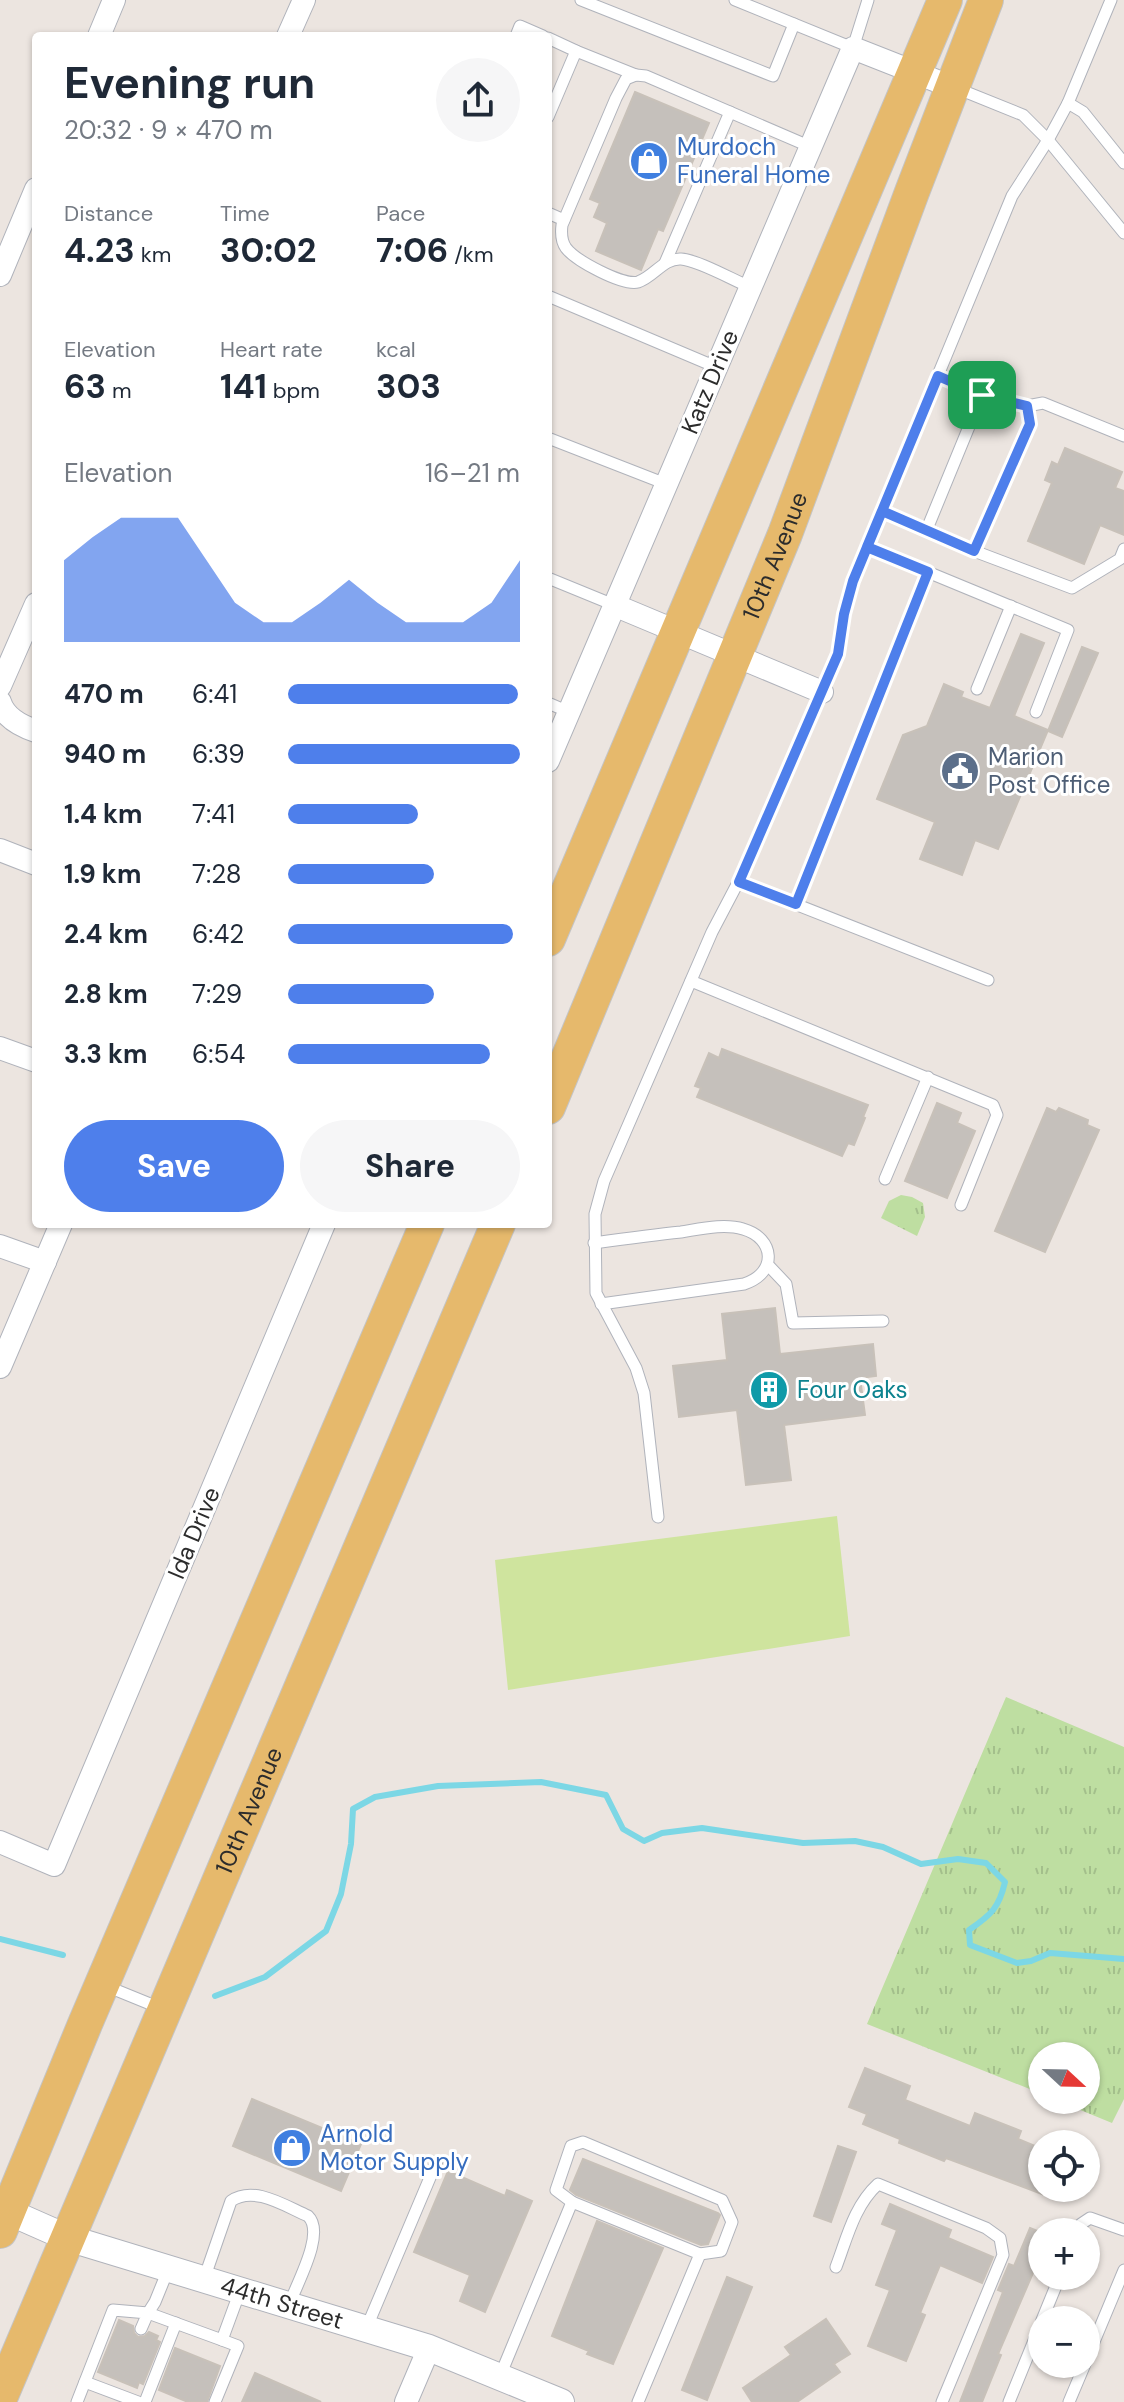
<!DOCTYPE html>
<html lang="en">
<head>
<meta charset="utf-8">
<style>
  body { margin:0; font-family:"DM Sans",sans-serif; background:#f6f6f7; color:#1f2937; height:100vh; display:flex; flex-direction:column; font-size:30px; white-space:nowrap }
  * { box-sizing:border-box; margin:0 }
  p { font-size:26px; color:#747a83 }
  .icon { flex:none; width:44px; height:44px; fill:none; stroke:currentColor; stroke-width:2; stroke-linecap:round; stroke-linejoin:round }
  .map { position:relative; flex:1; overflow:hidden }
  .details { position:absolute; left:32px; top:32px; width:520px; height:1196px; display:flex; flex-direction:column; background:#fff; border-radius:8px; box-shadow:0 2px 6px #0004 }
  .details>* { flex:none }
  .needle { width:52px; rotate:112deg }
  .tools { position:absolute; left:1028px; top:2042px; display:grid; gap:16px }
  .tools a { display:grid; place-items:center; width:72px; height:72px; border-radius:50%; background:#fff; box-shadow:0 2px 6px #0004; font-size:40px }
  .pin { position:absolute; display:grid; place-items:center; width:68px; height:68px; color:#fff; margin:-34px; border-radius:16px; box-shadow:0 4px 12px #0006 }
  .round { display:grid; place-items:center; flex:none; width:84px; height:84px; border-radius:42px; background:#f6f6f7 }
  .overview { display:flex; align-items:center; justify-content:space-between; height:136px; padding:0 32px }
  h1 { font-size:44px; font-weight:700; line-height:60px }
  .stats { display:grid; grid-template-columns:repeat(3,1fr); gap:12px; height:136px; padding:8px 32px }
  .stats div { display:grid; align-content:center }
  .stats b { font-size:34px; font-weight:700 }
  .stats small { font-size:22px; font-weight:400 }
  .stats p { font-size:22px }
  .chart { height:224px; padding:16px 32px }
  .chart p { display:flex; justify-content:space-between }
  .chart svg { width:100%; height:144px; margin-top:8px; fill:#4e7feb; opacity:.7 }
  .primary-button { display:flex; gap:16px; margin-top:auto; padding:16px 32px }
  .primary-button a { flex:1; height:92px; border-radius:48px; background:#4e7feb; color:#fff; font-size:32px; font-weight:700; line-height:92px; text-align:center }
  .primary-button a+a { background:#f6f6f7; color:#1f2937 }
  ul { padding:0 32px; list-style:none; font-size:26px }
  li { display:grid; grid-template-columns:128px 96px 1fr; align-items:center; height:60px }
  li i { height:20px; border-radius:10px; background:#4e7feb }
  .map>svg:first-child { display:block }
  .park { fill:url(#park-tufts) }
  .pitch { fill:#cfe49e }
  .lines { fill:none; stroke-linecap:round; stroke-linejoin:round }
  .stream { stroke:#7cd7e5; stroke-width:6 }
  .building { fill:#c5c0bb; stroke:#c8c1b9; stroke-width:2 }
  .service-casing { stroke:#b0b3bb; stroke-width:13 }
  .minor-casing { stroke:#b0b3bb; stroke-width:24 }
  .tertiary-casing { stroke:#b0b3bb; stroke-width:28 }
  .primary-casing { stroke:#c4c4c4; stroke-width:36 }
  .service { stroke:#fff; stroke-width:11 }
  .minor { stroke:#fff; stroke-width:22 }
  .tertiary { stroke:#fff; stroke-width:26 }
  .primary { stroke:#e6b96c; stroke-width:34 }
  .route-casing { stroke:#fff; stroke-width:16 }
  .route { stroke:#4e7feb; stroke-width:10 }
  .labels { text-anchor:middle; stroke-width:6; stroke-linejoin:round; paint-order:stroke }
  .shop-label { font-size:24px; fill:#366cbe; stroke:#fff; text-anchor:start }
  .street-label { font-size:24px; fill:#2c2c2c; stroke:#fff }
  .service-label { font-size:24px; fill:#4e5e75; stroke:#fff; text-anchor:start }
  .culture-label { font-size:24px; fill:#0d838f; stroke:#fff; text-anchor:start }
</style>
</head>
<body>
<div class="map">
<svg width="1124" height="2402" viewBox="0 0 1124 2402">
  <defs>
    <pattern id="park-tufts" width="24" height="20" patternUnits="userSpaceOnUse" patternTransform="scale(2)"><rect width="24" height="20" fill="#bedea1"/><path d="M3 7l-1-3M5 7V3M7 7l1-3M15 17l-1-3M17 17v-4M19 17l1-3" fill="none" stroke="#a3bf8b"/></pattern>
  </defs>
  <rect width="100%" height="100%" fill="#ece5e0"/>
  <g class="park">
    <polygon points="901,1195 912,1197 923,1203 925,1217 917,1236 881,1218 889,1201"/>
    <polygon points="1006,1697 1124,1747 1124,2099 1112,2123 1056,2100 1086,2100 1086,2056 1042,2056 1042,2094 867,2024"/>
  </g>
  <polygon class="pitch" points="837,1516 850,1636 508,1690 495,1560"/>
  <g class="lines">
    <g class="stream">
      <polyline points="0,1939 63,1955"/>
      <path d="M 215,1996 L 265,1977 L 326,1931 L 341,1894 L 351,1844 L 353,1809 L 375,1797 L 438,1786 L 541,1782 L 606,1795 L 623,1829 L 644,1841 L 662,1833 L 702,1828 L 803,1843 L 855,1841 L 883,1847 L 921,1864 L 958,1859 L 986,1863 L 1005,1882 C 999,1908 991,1915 969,1930 L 970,1945 L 1017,1963 L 1031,1961 L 1050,1953 L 1124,1959"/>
    </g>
  </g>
  <g class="building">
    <polygon points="635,92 709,123 663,231 658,229 641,270 596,251 607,223 594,217 600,203 590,199"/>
    <polygon points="1065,448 1122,472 1115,488 1124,491 1124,535 1100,525 1084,564 1028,541 1052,483 1045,480 1052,462 1058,465"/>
    <polygon points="1021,634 1044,643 1014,716 1048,730 998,849 975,840 962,875 920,859 935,822 877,799 903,735 927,726 944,684 963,692 961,697 990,708"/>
    <polygon points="1082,647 1098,653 1062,737 1048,731"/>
    <polygon points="722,1049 868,1105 863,1117 865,1118 854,1145 848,1143 842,1156 697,1097 701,1088 695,1086 709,1053 719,1058"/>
    <polygon points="937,1103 961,1113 957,1123 975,1131 947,1198 905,1181"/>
    <polygon points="1047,1108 1056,1112 1059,1108 1088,1120 1087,1125 1099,1130 1045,1252 995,1231"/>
    <polygon points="775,1308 780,1354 873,1344 876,1376 860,1378 865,1415 784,1425 791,1480 746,1485 737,1410 679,1417 673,1366 727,1360 722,1314"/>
    <polygon points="865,2068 910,2086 905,2100 970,2126 975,2113 1021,2131 1018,2139 1042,2149 1042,2194 946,2158 944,2161 899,2143 900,2139 863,2124 867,2114 849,2107"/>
    <polygon points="252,2099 361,2144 341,2191 233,2146"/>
    <polygon points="838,2146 856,2152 831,2222 814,2216"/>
    <polygon points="583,2159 718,2213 720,2215 708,2244 701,2245 576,2195 570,2190"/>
    <polygon points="448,2171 505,2196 507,2190 532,2201 485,2312 460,2301 470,2275 414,2252"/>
    <polygon points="890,2204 951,2230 948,2238 993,2257 982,2283 940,2265 920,2313 925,2315 906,2361 868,2346 890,2290 876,2285 897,2230 882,2224"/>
    <polygon points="597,2221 663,2248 613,2364 587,2354 589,2351 552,2336"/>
    <polygon points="1030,2228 1042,2233 1042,2252 998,2354 1001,2355 982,2402 960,2402 1003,2292 998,2290 1009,2264 1014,2266"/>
    <polygon points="727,2277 752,2287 707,2400 682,2390"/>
    <polygon points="826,2319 850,2354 834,2364 840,2372 797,2402 752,2402 743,2388 791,2355 785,2347"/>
    <polygon points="119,2320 133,2326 134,2333 138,2337 145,2336 149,2332 158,2336 156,2340 160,2342 143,2384 139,2382 137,2388 98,2372"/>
    <polygon points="175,2348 220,2366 207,2402 188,2402 159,2390"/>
    <polygon points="255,2373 321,2402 242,2402"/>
  </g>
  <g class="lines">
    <defs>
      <g id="service">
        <polyline points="581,0 773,76 794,24"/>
        <polyline points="735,0 853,48 868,0"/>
        <polyline points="516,36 520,26 543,36"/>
        <polyline points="548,38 576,51"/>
        <polyline points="956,88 1023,115 1048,140 1124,233"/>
        <polyline points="1068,103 1083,112 1124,163"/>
        <polyline points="548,117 576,51 636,75"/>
        <polyline points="548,213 564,220"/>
        <polyline points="665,263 730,112"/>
        <path d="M 750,287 C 733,280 698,260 681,259 C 663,258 654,277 638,282 C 623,286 576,261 566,248 C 561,241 561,233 562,225 L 616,98 L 626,79 L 636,75 L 646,76 L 811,147"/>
        <polyline points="548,296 716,367"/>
        <polyline points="938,376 982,395 1027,406 1043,403 1124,436"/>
        <polyline points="548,438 666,484"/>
        <polyline points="882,511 927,529 982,395"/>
        <polyline points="927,529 974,551 1030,424 1027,406"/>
        <polyline points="867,547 1068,630 1036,712"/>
        <polyline points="974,551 1072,588 1120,559 1124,549"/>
        <polyline points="548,578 614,605"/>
        <polyline points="977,689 1011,606"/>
        <polyline points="548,703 569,712"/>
        <polyline points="739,882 988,980"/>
        <polyline points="796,904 928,572"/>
        <polyline points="691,981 993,1105 997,1115 961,1205"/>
        <polyline points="885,1179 928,1077"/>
        <path d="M 594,1243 C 623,1239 652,1235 681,1232 C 700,1229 724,1223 743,1229 C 775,1238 778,1273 744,1284 L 601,1304"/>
        <polyline points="768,1265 786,1284 793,1323 883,1321"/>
        <polyline points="658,1517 644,1393 636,1368 596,1293 595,1214 604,1181 712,932 743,873 838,654 844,614 853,581 1012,196 1048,140 1068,103 1111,0"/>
        <polyline points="106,1986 160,2008"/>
        <polyline points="572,2202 556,2190 571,2146 583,2142 722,2200 732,2222 721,2251 700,2254"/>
        <polyline points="1078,2232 1081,2224 1090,2218 1124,2230"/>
        <path d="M 836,2267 C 847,2238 854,2206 878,2184 L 986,2228 L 1000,2238 L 1003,2255 L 942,2402"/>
        <polyline points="168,2270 155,2302 148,2313 222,2340 240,2291"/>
        <path d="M 204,2279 L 231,2201 C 254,2185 285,2206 308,2216 C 326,2233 296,2285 289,2305"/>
        <polyline points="1042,2320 1060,2276"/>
        <polyline points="366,2329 437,2161"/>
        <polyline points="1086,2361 1124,2270"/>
        <polyline points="500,2376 572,2202 700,2254 638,2402"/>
        <polyline points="85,2382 138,2402"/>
        <polyline points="77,2402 113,2310 148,2313 141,2329"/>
        <polyline points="145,2402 176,2323"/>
        <polyline points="215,2402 238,2346 222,2340"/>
        <polyline points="1009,2402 1042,2321"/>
        <polyline points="1069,2402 1085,2364"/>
      </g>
      <g id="minor">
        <polyline points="99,36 114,0"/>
        <polyline points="288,36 304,0"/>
        <polyline points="0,275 36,189"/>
        <polyline points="614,605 822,692"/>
        <polyline points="0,686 36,604"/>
        <path d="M 0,702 C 5,718 21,726 36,731"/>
        <polyline points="548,761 853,48 952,87"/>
        <polyline points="0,850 36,864"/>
        <polyline points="0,1048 36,1061"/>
        <polyline points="0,1246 45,1262"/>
        <polyline points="0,1367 61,1224"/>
        <polyline points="0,1842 54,1865 324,1224"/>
        <polyline points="406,2402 429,2348"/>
      </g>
      <g id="tertiary">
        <path id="s1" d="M 0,2208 L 68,2238 L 429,2348 L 561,2402"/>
      </g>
      <g id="primary">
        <polyline points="548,939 945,0"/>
        <path id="s2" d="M 548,1107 L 785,534 L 912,192 L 986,0"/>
        <polyline points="0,2231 85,2024 427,1224"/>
        <path id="s3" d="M 0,2398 L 498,1224"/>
      </g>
    </defs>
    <use href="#service" class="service-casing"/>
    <use href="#minor" class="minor-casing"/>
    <use href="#tertiary" class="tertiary-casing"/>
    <use href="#primary" class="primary-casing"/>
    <use href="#service" class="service"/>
    <use href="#minor" class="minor"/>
    <use href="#tertiary" class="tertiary"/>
    <use href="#primary" class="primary"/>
  </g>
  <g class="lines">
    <defs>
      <polyline id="route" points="982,395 938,376 853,581 844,614 838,654 739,882 796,904 928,572 867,547 882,511 974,551 1030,424 1027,406 982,395"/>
    </defs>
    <use href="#route" class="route-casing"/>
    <use href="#route" class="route"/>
  </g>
  <defs>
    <symbol id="shop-disc" viewBox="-11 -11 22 22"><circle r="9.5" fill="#3f7fe0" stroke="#fff"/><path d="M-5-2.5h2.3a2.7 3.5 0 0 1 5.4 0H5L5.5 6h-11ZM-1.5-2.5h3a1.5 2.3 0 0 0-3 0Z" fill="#fff"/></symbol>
    <symbol id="civic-disc" viewBox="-11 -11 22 22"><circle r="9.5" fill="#5c6f8a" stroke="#fff"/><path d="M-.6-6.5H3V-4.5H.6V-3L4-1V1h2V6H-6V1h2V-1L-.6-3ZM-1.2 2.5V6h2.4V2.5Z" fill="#fff"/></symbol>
    <symbol id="building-disc" viewBox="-11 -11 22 22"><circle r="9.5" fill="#0f9aa8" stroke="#fff"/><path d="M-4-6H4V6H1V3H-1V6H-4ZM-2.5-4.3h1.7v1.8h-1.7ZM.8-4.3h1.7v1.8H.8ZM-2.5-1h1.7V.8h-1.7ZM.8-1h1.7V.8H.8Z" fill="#fff"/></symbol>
  </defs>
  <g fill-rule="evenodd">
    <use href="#shop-disc" x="627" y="139" width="44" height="44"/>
    <use href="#civic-disc" x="938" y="749" width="44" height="44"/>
    <use href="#building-disc" x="747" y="1368" width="44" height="44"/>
    <use href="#shop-disc" x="270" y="2126" width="44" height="44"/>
  </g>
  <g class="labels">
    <g class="shop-label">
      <text x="677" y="155">Murdoch<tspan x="677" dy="28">Funeral Home</tspan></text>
      <text x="320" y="2142">Arnold<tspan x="320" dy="28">Motor Supply</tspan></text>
    </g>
    <g class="street-label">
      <text transform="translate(710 382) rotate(-67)" y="8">Katz Drive</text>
      <text dy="8" stroke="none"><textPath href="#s2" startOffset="596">10th Avenue</textPath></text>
      <text transform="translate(194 1533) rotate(-67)" y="8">Ida Drive</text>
      <text dy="8" stroke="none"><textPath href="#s3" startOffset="638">10th Avenue</textPath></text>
      <text dy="8" stroke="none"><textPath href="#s1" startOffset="298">44th Street</textPath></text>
    </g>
    <g class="service-label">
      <text x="988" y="765">Marion<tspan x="988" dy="28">Post Office</tspan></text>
    </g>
    <g class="culture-label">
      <text x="797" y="1398">Four Oaks</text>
    </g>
  </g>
</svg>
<div class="tools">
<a><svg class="needle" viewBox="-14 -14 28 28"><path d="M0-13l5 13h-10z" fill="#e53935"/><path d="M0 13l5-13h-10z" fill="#747a83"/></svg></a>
<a><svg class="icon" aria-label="locate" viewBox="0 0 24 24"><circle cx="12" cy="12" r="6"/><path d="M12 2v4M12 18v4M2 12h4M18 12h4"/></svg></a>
<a>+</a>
<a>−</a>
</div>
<div class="pin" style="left:982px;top:395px;background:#1e9e55"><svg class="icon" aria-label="arrive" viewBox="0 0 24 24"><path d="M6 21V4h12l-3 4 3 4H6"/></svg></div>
<section class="details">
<div class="overview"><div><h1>Evening run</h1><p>20:32 · 9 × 470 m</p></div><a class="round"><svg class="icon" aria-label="share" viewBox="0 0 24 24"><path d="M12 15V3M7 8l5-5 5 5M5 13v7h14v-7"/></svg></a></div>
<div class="stats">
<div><p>Distance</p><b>4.23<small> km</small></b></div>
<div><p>Time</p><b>30:02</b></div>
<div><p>Pace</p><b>7:06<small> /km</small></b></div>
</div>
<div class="stats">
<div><p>Elevation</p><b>63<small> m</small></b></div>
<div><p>Heart rate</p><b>141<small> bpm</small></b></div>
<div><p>kcal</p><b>303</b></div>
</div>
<div class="chart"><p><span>Elevation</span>16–21 m</p>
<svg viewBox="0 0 160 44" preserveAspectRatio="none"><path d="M0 44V19L10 12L20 6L30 6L40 6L50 19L60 32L70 38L80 38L90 32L100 25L110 32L120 38L130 38L140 38L150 32L160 19V44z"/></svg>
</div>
<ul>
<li><b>470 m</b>6:41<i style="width:99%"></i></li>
<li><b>940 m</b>6:39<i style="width:100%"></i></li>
<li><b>1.4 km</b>7:41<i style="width:56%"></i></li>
<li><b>1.9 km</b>7:28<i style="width:63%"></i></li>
<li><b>2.4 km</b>6:42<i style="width:97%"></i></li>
<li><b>2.8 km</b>7:29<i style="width:63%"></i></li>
<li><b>3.3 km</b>6:54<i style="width:87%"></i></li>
</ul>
<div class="primary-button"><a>Save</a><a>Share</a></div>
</section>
</div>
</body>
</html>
